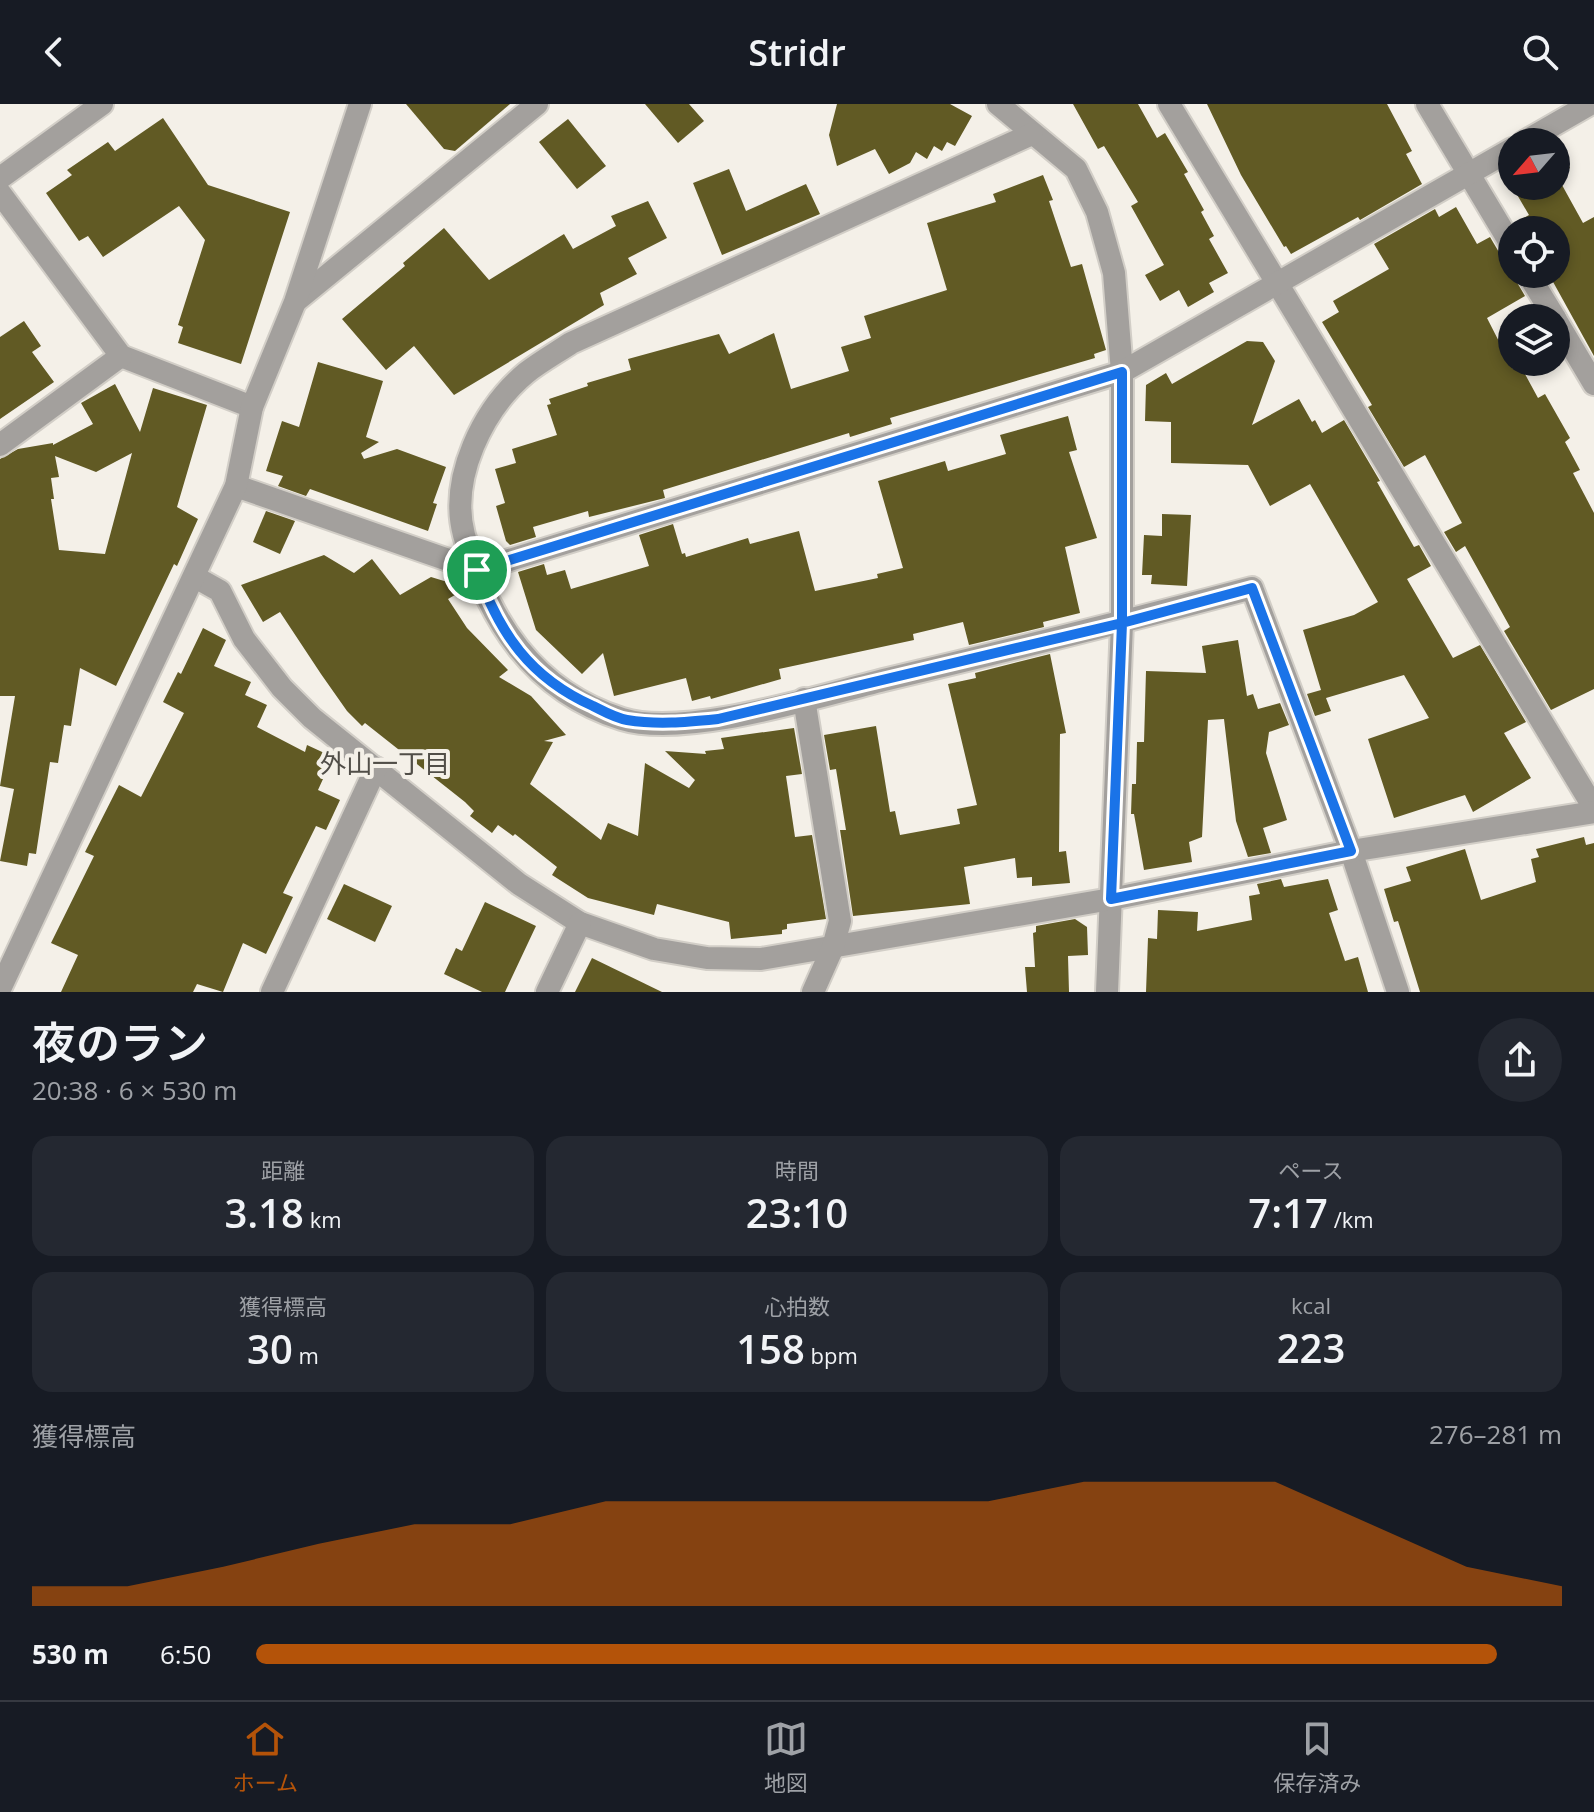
<!DOCTYPE html>
<html lang="ja">
<head>
<meta charset="utf-8">
<style>
  body { margin:0; font-family:"Open Sans","Noto Sans JP",sans-serif; background:#242831; color:#f1f3f6; height:100vh; display:flex; flex-direction:column; font-size:30px; white-space:nowrap }
  * { box-sizing:border-box; margin:0 }
  p { font-size:26px; color:#9ea1a6 }
  .icon { flex:none; width:44px; height:44px; fill:none; stroke:currentColor; stroke-width:2; stroke-linecap:round; stroke-linejoin:round }
  .map { position:relative; height:888px; overflow:hidden }
  .details { display:flex; flex-direction:column; background:#171b24; flex:1 }
  .details>* { flex:none }
  .needle { width:52px; rotate:242deg }
  .tools { position:absolute; left:1498px; top:24px; display:grid; gap:16px }
  .tools a { display:grid; place-items:center; width:72px; height:72px; border-radius:50%; background:#171b24; box-shadow:0 4px 12px #0003; font-size:40px }
  .pin { position:absolute; display:grid; place-items:center; width:68px; height:68px; color:#fff; margin:-34px; border:4px solid #fff; border-radius:50%; box-shadow:0 2px 8px #0007 }
  .round { display:grid; place-items:center; flex:none; width:84px; height:84px; border-radius:42px; background:#242831 }
  .summary { display:flex; align-items:center; justify-content:space-between; height:136px; padding:0 32px }
  h1 { font-size:44px; font-weight:600; line-height:60px }
  .metrics { display:grid; grid-template-columns:repeat(3,1fr); gap:12px; height:136px; padding:8px 32px }
  .metrics div { display:grid; align-content:center; border-radius:20px; background:#242831; text-align:center }
  .metrics b { font-size:40px; font-weight:600 }
  .metrics small { font-size:22px; font-weight:400 }
  .metrics p { font-size:22px }
  .chart { height:224px; padding:16px 32px }
  .chart p { display:flex; justify-content:space-between }
  .chart svg { width:100%; height:144px; margin-top:8px; fill:#b45309; opacity:.7 }
  ul { padding:0 32px; list-style:none; font-size:26px }
  li { display:grid; grid-template-columns:128px 96px 1fr; align-items:center; height:60px }
  li i { height:20px; border-radius:10px; background:#b45309 }
  header { display:flex; justify-content:space-between; align-items:center; height:104px; padding:0 32px; background:#171b24; font-size:36px; font-weight:600 }
  .tabs { display:flex; justify-content:space-around; align-items:center; height:112px; border-top:2px solid #363941; background:#171b24; font-size:22px; color:#9ea1a6 }
  .tabs a { display:grid; justify-items:center; gap:4px }
  .tabs .active { color:#b45309 }
  .map>svg:first-child { display:block }
  .building { fill:#615a24; fill-rule:evenodd }
  .lines { fill:none; stroke-linecap:round; stroke-linejoin:round }
  .minor-casing { stroke:#d2cec7; stroke-width:26 }
  .tertiary-casing { stroke:#d2cec7; stroke-width:26 }
  .minor { stroke:#a3a09d; stroke-width:22 }
  .tertiary { stroke:#a3a09d; stroke-width:22 }
  .route-casing { stroke:#fff; stroke-width:16 }
  .route { stroke:#1a73e8; stroke-width:10 }
  .labels { text-anchor:middle; stroke-width:8; stroke-linejoin:round; paint-order:stroke }
  .neighbourhood-label { font-size:26px; fill:#514e48; stroke:#f4f0e8 }
</style>
</head>
<body>
<header><svg class="icon" aria-label="back" viewBox="0 0 24 24"><path d="M15 5l-7 7 7 7"/></svg>Stridr<svg class="icon" aria-label="search" viewBox="0 0 24 24"><circle cx="10" cy="10" r="6"/><path d="M15 15l6 6"/></svg></header>
<div class="map">
<svg width="1594" height="888" viewBox="0 0 1594 888">
  <rect width="100%" height="100%" fill="#f4f0e8"/>
  <g class="building">
    <polygon points="406,0 510,0 455,47 444,45"/>
    <polygon points="645,0 689,0 704,17 678,39"/>
    <polygon points="837,0 950,0 972,12 955,42 947,38 942,47 934,42 927,55 916,48 910,59 889,70 875,45 837,62 829,31"/>
    <polygon points="1073,0 1138,0 1157,34 1165,29 1188,68 1184,70 1204,106 1201,108 1214,132 1209,135 1228,169 1209,179 1214,188 1188,203 1179,186 1160,197 1145,171 1164,161 1131,102 1138,98 1104,42 1098,45"/>
    <polygon points="1207,0 1387,0 1412,47 1406,50 1422,80 1360,116 1358,113 1291,150 1286,142 1284,143 1241,71"/>
    <polygon points="163,14 208,81 290,108 241,260 178,239 183,223 178,221 205,136 179,102 103,153 88,132 79,137 46,89 72,71 67,66 108,38 115,47"/>
    <polygon points="568,15 606,62 577,85 539,38"/>
    <polygon points="1557,40 1570,64 1557,72 1583,119 1594,113 1594,252 1552,176 1549,178 1544,170 1556,170 1556,126 1519,126 1514,119 1529,111 1512,82 1556,82"/>
    <polygon points="729,65 746,107 806,80 820,110 722,151 693,79"/>
    <polygon points="1043,71 1053,96 1049,97 1071,163 1082,160 1106,246 1094,250 1095,254 890,314 892,320 850,333 849,329 663,386 665,394 589,413 588,407 533,423 536,433 510,441 506,437 496,402 505,399 495,365 516,359 512,345 557,331 547,301 551,300 549,295 588,282 587,279 631,266 628,255 719,230 729,250 774,229 791,285 849,267 841,243 871,234 864,212 947,186 927,119 996,98 993,90"/>
    <polygon points="648,97 667,134 628,154 637,170 600,189 604,201 454,291 414,242 386,266 342,215 405,162 403,159 444,124 489,176 564,130 573,145 616,122 611,112"/>
    <polygon points="1456,103 1477,140 1490,133 1500,150 1512,156 1512,170 1525,192 1487,214 1513,265 1520,261 1538,294 1545,290 1570,334 1565,338 1580,366 1573,369 1594,409 1594,585 1551,606 1504,527 1510,523 1465,442 1456,448 1444,428 1462,419 1425,351 1404,363 1368,303 1372,301 1322,218 1339,208 1333,197 1389,165 1374,140 1435,105 1439,113"/>
    <polygon points="24,217 41,242 32,248 54,278 0,315 0,233"/>
    <polygon points="1247,237 1263,238 1275,257 1252,321 1299,295 1312,318 1315,316 1322,329 1344,316 1380,377 1377,378 1414,443 1419,441 1431,462 1407,475 1453,554 1480,541 1526,618 1504,629 1531,674 1473,708 1465,691 1394,714 1368,635 1429,614 1404,571 1326,594 1331,607 1315,612 1307,590 1321,586 1303,526 1354,511 1378,498 1310,380 1270,402 1248,361 1171,359 1171,318 1145,317 1146,281 1166,269 1172,280"/>
    <polygon points="318,258 383,277 366,333 379,338 361,349 364,355 397,345 446,363 433,399 437,400 428,427 310,385 306,392 278,382 283,372 266,367 282,317 299,323"/>
    <path d="M 115,280 L 140,328 L 153,284 L 207,301 L 177,403 L 198,415 L 177,462 L 174,460 L 116,582 L 80,564 L 71,622 L 64,621 L 58,659 L 50,658 L 36,750 L 29,749 L 27,762 L 0,757 L 14,685 L 0,682 L 15,592 L 0,592 L 0,355 L 18,345 L 53,339 L 53,341 L 93,320 L 81,299 ZM 132,349 L 105,450 L 59,446 L 51,395 L 54,395 L 51,374 L 59,373 L 55,352 L 96,368 Z"/>
    <polygon points="1068,312 1077,346 1069,348 1097,434 1065,443 1080,509 1043,518 1044,523 969,541 963,518 913,530 914,536 779,565 781,575 711,595 710,592 692,597 686,574 614,592 603,549 582,570 536,526 518,468 544,460 547,471 565,466 571,485 649,462 639,431 673,420 682,450 685,449 686,453 748,434 750,440 799,427 815,487 878,474 877,470 903,464 878,377 945,357 948,367 1006,350 1000,331"/>
    <polygon points="266,407 295,417 280,450 253,438"/>
    <polygon points="1162,410 1191,411 1187,482 1151,480 1152,471 1142,471 1144,431 1162,432"/>
    <polygon points="324,451 354,469 372,455 400,491 431,473 467,484 448,495 467,524 508,566 499,573 531,592 566,631 544,637 553,638 530,680 601,736 608,719 638,732 645,659 689,684 695,676 665,647 706,650 705,647 724,645 721,634 794,624 802,670 786,672 795,733 812,731 826,815 787,820 787,825 782,826 782,830 731,835 729,818 657,800 654,811 588,794 552,771 557,763 515,730 513,732 498,721 492,729 470,712 474,707 465,698 365,619 362,622 347,607 321,570 280,508 263,518 241,481"/>
    <polygon points="203,524 226,536 214,562 251,578 245,591 267,601 257,623 305,648 307,641 333,653 318,686 340,696 326,726 316,722 283,789 293,793 266,850 243,839 223,888 197,880 193,888 61,888 78,851 51,839 94,752 85,748 119,681 141,693 184,609 163,598 178,568 181,570"/>
    <polygon points="1238,536 1247,592 1253,590 1258,605 1280,599 1289,621 1269,628 1266,649 1287,716 1263,724 1271,749 1248,753 1236,717 1224,615 1208,616 1202,733 1189,738 1192,758 1144,766 1134,710 1131,710 1132,680 1136,680 1137,638 1144,638 1146,567 1206,569 1202,542"/>
    <polygon points="1050,550 1066,629 1060,630 1059,748 1066,747 1070,779 1032,782 1032,773 1017,774 1015,754 964,763 970,800 853,812 840,726 846,726 836,665 830,666 824,631 876,622 890,708 895,707 900,731 960,720 957,705 977,701 948,580 976,574 975,569"/>
    <polygon points="1584,733 1586,741 1594,739 1594,888 1420,888 1398,817 1394,818 1384,785 1411,777 1406,763 1465,745 1481,796 1536,778 1531,755 1539,753 1536,745"/>
    <polygon points="1281,775 1284,783 1328,775 1338,806 1329,809 1345,857 1358,853 1368,888 1146,888 1148,834 1157,835 1158,806 1198,808 1197,827 1252,816 1249,792 1260,790 1257,780"/>
    <polygon points="344,780 392,802 375,838 327,815"/>
    <polygon points="485,798 536,822 505,888 482,888 444,870 456,844 462,847"/>
    <polygon points="1075,815 1087,823 1088,851 1068,852 1069,888 1027,888 1025,863 1035,863 1033,829 1036,828 1036,822"/>
    <polygon points="592,854 662,888 575,888"/>
  </g>
  <g class="lines">
    <defs>
      <g id="minor">
        <polyline points="998,0 1076,65 1097,108 1114,169 1122,268 1122,519 1107,888"/>
        <polyline points="1169,0 1594,704"/>
        <polyline points="1427,0 1512,142"/>
        <path d="M 1032,30 L 571,239 C 556,249 540,258 526,269 C 483,305 449,374 464,431 C 488,516 533,587 622,615 C 686,635 821,591 888,575 C 1010,546 1131,516 1252,484 L 1351,747 L 1398,888"/>
        <polyline points="1524,38 1590,0"/>
        <polyline points="0,89 121,252 252,303"/>
        <polyline points="1528,170 1555,214"/>
        <polyline points="296,197 537,0"/>
        <polyline points="1556,216 1594,280"/>
        <polyline points="0,341 121,252"/>
        <polyline points="236,382 477,466 1122,268 1512,45"/>
        <polyline points="195,473 220,487 244,535 282,584 312,614 519,780 580,819 654,845 707,854 761,855 1111,795 1351,747 1594,708"/>
        <polyline points="804,595 840,817 833,843 813,888"/>
        <polyline points="0,885 236,382 252,303 295,198 360,0"/>
        <polyline points="272,888 376,664"/>
        <polyline points="547,888 580,819"/>
      </g>
      <polyline id="tertiary" points="0,74 102,0"/>
    </defs>
    <use href="#minor" class="minor-casing"/>
    <use href="#tertiary" class="tertiary-casing"/>
    <use href="#minor" class="minor"/>
    <use href="#tertiary" class="tertiary"/>
  </g>
  <g class="lines">
    <defs>
      <path id="route" d="M 477,466 C 499,529 530,574 593,602 C 603,607 615,614 627,616 C 658,621 687,618 718,615 L 1122,519 L 1111,795 L 1351,747 L 1252,484 L 1122,519 L 1122,268 L 477,466"/>
    </defs>
    <use href="#route" class="route-casing"/>
    <use href="#route" class="route"/>
  </g>
  <g class="labels">
    <g class="neighbourhood-label">
      <text x="385" y="669">外山一丁目</text>
    </g>
  </g>
</svg>
<div class="tools">
<a><svg class="needle" viewBox="-14 -14 28 28"><path d="M0-13l5 13h-10z" fill="#e53935"/><path d="M0 13l5-13h-10z" fill="#9ea1a6"/></svg></a>
<a><svg class="icon" aria-label="locate" viewBox="0 0 24 24"><circle cx="12" cy="12" r="6"/><path d="M12 2v4M12 18v4M2 12h4M18 12h4"/></svg></a>
<a><svg class="icon" aria-label="layers" viewBox="0 0 24 24"><path d="M12 4l9 5-9 5-9-5zM3 14l9 5 9-5"/></svg></a>
</div>
<div class="pin" style="left:477px;top:466px;background:#1e9e55"><svg class="icon" aria-label="arrive" viewBox="0 0 24 24"><path d="M6 21V4h12l-3 4 3 4H6"/></svg></div>
</div>
<section class="details">
<div class="summary"><div><h1>夜のラン</h1><p>20:38 · 6 × 530 m</p></div><a class="round"><svg class="icon" aria-label="share" viewBox="0 0 24 24"><path d="M12 15V3M7 8l5-5 5 5M5 13v7h14v-7"/></svg></a></div>
<div class="metrics">
<div><p>距離</p><b>3.18<small> km</small></b></div>
<div><p>時間</p><b>23:10</b></div>
<div><p>ペース</p><b>7:17<small> /km</small></b></div>
</div>
<div class="metrics">
<div><p>獲得標高</p><b>30<small> m</small></b></div>
<div><p>心拍数</p><b>158<small> bpm</small></b></div>
<div><p>kcal</p><b>223</b></div>
</div>
<div class="chart"><p><span>獲得標高</span>276–281 m</p>
<svg viewBox="0 0 160 44" preserveAspectRatio="none"><path d="M0 44V38L10 38L20 32L30 25L40 19L50 19L60 12L70 12L80 12L90 12L100 12L110 6L120 6L130 6L140 19L150 32L160 38V44z"/></svg>
</div>
<ul>
<li><b>530 m</b>6:50<i style="width:95%"></i></li>
</ul>
</section>
<nav class="tabs">
<a class="active"><svg class="icon" aria-label="home" viewBox="0 0 24 24"><path d="M3 11l9-7 9 7M6 9v11h12V9"/></svg>ホーム</a>
<a><svg class="icon" aria-label="map" viewBox="0 0 24 24"><path d="M3 6l6-2 6 2 6-2v14l-6 2-6-2-6 2zM9 4v14M15 6v14"/></svg>地図</a>
<a><svg class="icon" aria-label="saved" viewBox="0 0 24 24"><path d="M7 4h10v16l-5-4-5 4z"/></svg>保存済み</a>
</nav>
</body>
</html>
